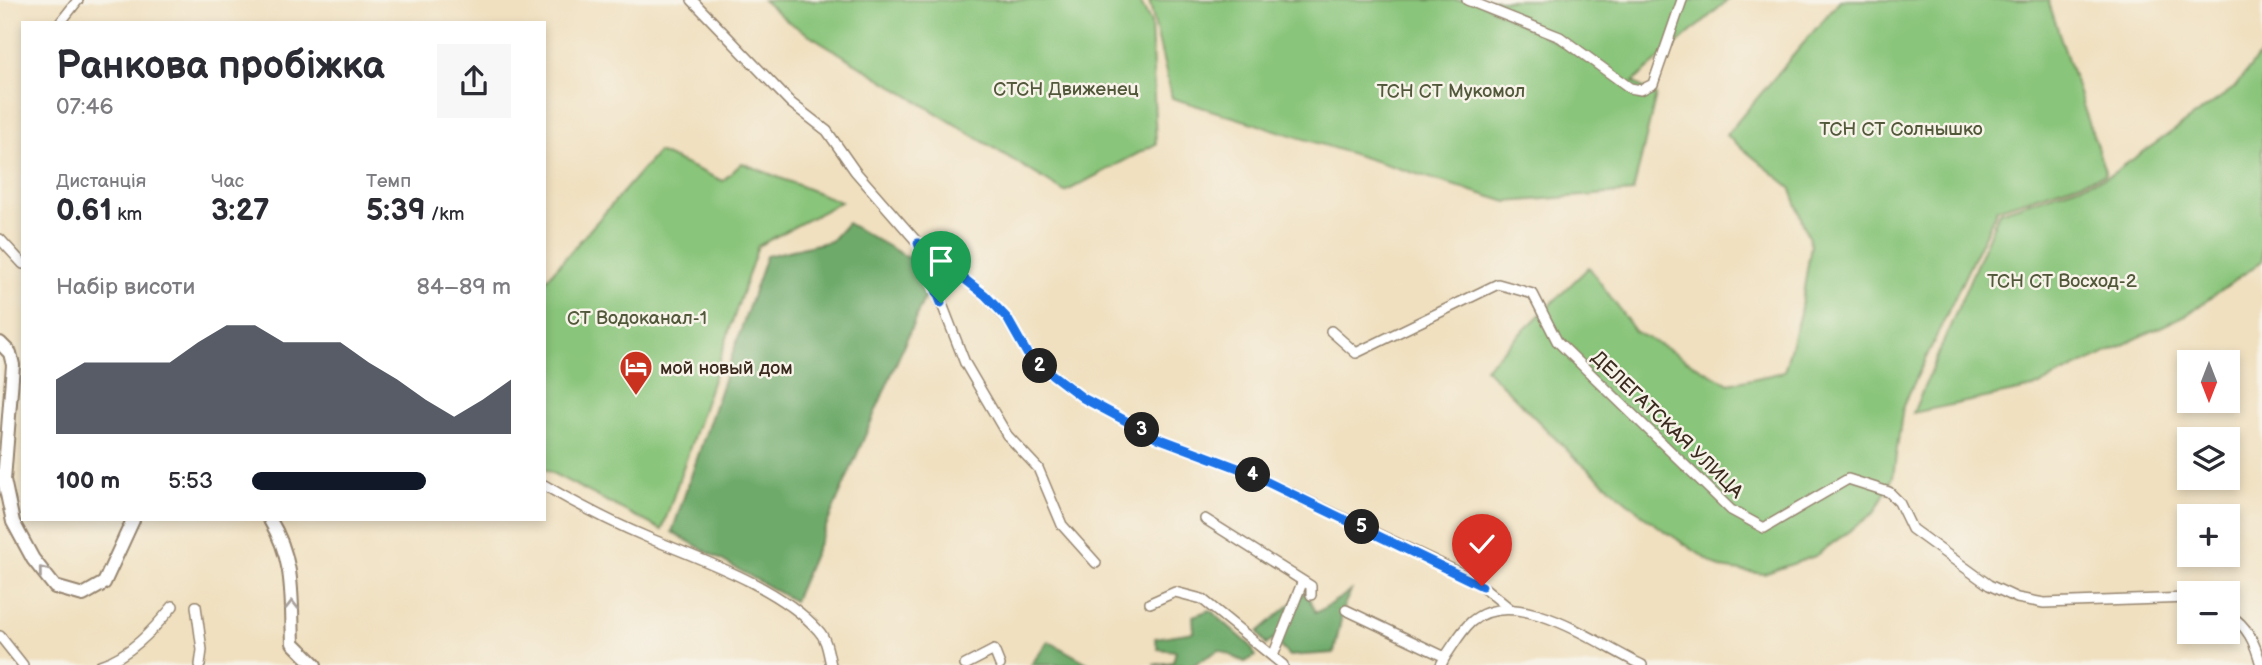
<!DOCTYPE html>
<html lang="uk">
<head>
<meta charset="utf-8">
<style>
  body { margin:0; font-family:"Balsamiq Sans",sans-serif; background:#f7f7f7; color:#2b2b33; height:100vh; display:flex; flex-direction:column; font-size:26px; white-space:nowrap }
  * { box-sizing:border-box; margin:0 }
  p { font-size:23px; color:#7c7c81 }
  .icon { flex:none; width:38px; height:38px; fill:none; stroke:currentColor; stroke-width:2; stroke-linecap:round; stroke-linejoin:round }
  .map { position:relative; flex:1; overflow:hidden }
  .drawer { position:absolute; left:21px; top:21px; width:525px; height:500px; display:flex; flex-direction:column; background:#fff; border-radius:0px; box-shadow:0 4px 10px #0003 }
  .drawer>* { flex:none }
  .needle { width:46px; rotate:180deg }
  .tools { position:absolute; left:2177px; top:350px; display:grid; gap:14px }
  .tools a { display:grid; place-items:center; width:63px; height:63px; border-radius:0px; background:#fff; box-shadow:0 4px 10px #0003; font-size:35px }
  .pin { position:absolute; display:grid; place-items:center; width:60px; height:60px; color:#fff; margin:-72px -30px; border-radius:50% 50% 50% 0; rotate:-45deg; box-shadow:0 0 7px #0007 }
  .pin .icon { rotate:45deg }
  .km { position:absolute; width:35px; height:35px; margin:-18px; border-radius:50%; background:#222; color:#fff; font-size:19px; line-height:35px; text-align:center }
  .round { display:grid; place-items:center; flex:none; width:74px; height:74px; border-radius:0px; background:#f7f7f7 }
  .summary { display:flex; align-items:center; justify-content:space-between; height:119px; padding:0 35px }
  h1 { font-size:38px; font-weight:600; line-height:52px }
  .figures { display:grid; grid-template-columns:repeat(3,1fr); gap:10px; height:119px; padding:7px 35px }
  .figures div { display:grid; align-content:center }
  .figures b { font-size:30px; font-weight:600 }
  .figures small { font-size:19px; font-weight:400 }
  .figures p { font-size:19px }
  .chart { height:196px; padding:14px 35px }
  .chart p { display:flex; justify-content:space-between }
  .chart svg { width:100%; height:126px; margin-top:7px; fill:#111827; opacity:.7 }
  ul { padding:0 35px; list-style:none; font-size:23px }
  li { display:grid; grid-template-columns:112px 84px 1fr; align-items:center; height:52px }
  li i { height:18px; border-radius:9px; background:#111827 }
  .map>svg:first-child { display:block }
  .green { fill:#89c57a; stroke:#62784c; stroke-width:2 }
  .forest { fill:#6eaa6a; stroke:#546a44; stroke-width:2 }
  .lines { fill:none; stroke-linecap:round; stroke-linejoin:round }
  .minor-casing { stroke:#96856f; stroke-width:12 }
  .secondary-casing { stroke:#96856f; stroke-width:16 }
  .minor { stroke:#fff; stroke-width:9 }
  .secondary { stroke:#fff; stroke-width:12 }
  .oneway { stroke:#a79f9a }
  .route-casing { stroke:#fff; stroke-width:14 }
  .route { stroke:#1a73e8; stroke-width:9 }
  .labels { text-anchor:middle; stroke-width:5; stroke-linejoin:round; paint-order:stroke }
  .park-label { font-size:19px; fill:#52583a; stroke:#f7f3e8 }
  .poi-label { font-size:19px; fill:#3b2a1e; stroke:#f7f3e8; text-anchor:start }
  .street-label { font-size:19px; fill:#3b2a1e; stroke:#f7f3e8 }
</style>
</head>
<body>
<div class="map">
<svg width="2262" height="665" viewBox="0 0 2262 665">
  <rect width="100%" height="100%" fill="#f7f3e8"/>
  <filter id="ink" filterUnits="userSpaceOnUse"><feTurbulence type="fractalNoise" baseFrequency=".0143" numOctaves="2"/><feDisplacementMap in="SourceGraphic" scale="14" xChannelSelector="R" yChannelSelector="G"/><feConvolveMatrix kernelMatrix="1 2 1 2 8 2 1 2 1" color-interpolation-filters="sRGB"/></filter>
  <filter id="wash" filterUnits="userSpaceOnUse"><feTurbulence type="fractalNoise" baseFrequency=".00686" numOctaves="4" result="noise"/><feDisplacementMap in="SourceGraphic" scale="28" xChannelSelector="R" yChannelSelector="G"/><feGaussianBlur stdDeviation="1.57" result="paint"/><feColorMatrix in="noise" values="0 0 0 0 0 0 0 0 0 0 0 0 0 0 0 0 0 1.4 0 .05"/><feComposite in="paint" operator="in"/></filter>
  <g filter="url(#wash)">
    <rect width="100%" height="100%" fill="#f0e0c0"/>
    <g class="green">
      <polygon points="763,0 1139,0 1151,23 1156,144 1065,192 787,21"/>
      <polygon points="1149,0 1476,0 1614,73 1488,0 1728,0 1633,82 1656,95 1633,192 1507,202 1172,98"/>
      <polygon points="1840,0 2048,0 2106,174 1997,209 1903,406 1893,477 1875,512 1815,556 1764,574 1720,568 1649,520 1575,458 1485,368 1589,267 1635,331 1729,384 1784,372 1800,313 1811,245 1790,187 1726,135"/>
      <polygon points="2262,52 2262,261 2188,314 2033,388 1913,413 1999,212 2109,176 2234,88"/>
      <polygon points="658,152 723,181 742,163 841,202 758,246 662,530 544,469 544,282"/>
    </g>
    <g class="forest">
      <polygon points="847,223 935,273 794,601 672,532 766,256 831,241"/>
      <polygon points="1306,591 1316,613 1351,591 1344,605 1334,653 1289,656 1273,639 1266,645 1258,632"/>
      <polygon points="1210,610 1251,646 1255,656 1245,662 1219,650 1193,665 1153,665 1173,662 1176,651 1158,649 1155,638 1194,632 1193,616"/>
      <polygon points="1048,641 1091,665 1031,665"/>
    </g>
  </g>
  <g filter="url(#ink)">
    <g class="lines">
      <defs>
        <g id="minor">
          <polyline points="692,0 791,103 827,131 855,171 918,243 985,295 1007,319 1029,357 1083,398 1158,438 1238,468 1458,572 1482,586 1509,608"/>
          <polyline points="1467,0 1560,37 1630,88 1641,90 1653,84 1682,0"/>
          <polyline points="60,23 78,0"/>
          <polyline points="0,239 23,264"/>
          <polyline points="919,245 965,363 1007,435 1038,468 1062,525 1096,563"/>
          <polyline points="1331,331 1356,353 1498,284 1533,294 1557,341 1731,510 1764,528 1848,479 1889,492 1899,502 1912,529 1989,585 2017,598 2044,603 2189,598"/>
          <path d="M 544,485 C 578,505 613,523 649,538 C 702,560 780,587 818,630 C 827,639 828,653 831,665"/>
          <polyline points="1205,519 1311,586 1311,595"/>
          <polyline points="1150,603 1175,592 1202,599 1283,665"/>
          <polyline points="196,606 202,650 200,665"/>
          <polyline points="1346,610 1445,657 1441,665"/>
          <path d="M 2228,614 C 2248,626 2255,643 2261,665"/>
          <polyline points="0,636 23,665"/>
          <polyline points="1273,656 1302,583"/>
          <path d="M 1445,657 C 1453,646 1461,631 1471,622 C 1515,583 1599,645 1642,665"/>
          <path d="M 100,665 C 130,656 153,630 173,606"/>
          <polyline points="965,665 994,650 1000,665"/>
        </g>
        <g id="secondary">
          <polyline points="0,343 10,353 13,365 4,480 13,522 33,559 55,587 83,595 104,583 133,520"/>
          <path d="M 270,520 C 295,561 291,596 293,643 L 315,665"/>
        </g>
      </defs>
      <use href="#minor" class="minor-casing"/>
      <use href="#secondary" class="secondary-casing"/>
      <use href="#minor" class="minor"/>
      <use href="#secondary" class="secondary"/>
    </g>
    <defs><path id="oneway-chevron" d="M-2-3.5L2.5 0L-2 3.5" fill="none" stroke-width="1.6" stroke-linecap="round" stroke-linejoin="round" transform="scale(1.75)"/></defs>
    <g class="oneway">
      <use href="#oneway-chevron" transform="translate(43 571) rotate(-129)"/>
      <use href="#oneway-chevron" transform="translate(292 605) rotate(-90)"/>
    </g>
  </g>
  <g class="lines" filter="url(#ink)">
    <defs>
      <polyline id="route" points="941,303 918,243 985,295 1007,318 1029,357 1083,398 1158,438 1238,468 1482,586"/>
    </defs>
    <use href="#route" class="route-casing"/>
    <use href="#route" class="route"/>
  </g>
  <defs>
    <symbol id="hotel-pin" viewBox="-11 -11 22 30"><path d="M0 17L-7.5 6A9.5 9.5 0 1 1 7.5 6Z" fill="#c8321e" stroke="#f7f3e8"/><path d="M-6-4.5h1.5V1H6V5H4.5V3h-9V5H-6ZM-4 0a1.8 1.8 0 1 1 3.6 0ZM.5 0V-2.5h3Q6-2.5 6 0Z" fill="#fff"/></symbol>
  </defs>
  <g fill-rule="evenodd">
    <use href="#hotel-pin" x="617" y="348" width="38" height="52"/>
  </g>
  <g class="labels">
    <g class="park-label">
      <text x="1066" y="95">СТСН Движенец</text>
      <text x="1451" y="97">ТСН СТ Мукомол</text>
      <text x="1901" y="135">ТСН СТ Солнышко</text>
      <text x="2062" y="287">ТСН СТ Восход-2</text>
      <text x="637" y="324">СТ Водоканал-1</text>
    </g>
    <g class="poi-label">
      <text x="660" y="374">мой новый дом</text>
    </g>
    <g class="street-label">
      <text transform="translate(1668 424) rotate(44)" y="7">ДЕЛЕГАТСКАЯ УЛИЦА</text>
    </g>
  </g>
</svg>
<div class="tools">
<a><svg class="needle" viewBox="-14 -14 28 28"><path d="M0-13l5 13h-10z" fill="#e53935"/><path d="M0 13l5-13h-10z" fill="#7c7c81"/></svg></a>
<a><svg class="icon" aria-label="layers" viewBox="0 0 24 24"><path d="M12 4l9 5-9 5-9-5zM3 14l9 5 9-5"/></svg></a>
<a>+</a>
<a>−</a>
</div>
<div class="pin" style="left:941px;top:303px;background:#1e9e55"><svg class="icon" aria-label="arrive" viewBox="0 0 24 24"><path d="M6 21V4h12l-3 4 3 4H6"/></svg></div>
<div class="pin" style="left:1482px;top:586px;background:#d93025"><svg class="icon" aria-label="check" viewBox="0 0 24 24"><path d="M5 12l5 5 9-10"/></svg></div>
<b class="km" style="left:1040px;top:366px">2</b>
<b class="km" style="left:1142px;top:430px">3</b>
<b class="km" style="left:1253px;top:475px">4</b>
<b class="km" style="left:1362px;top:527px">5</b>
<section class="drawer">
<div class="summary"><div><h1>Ранкова пробіжка</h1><p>07:46</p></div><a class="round"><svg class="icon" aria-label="share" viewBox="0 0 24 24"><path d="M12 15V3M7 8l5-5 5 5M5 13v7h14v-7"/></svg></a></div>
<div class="figures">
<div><p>Дистанція</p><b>0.61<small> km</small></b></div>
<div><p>Час</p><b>3:27</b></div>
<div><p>Темп</p><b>5:39<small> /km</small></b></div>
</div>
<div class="chart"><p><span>Набір висоти</span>84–89 m</p>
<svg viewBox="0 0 160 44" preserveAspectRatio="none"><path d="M0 44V25L10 19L20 19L30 19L40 19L50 12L60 6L70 6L80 12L90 12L100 12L110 19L120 25L130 32L140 38L150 32L160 25V44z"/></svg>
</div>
<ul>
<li><b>100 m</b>5:53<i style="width:67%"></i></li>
</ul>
</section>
</div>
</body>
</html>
